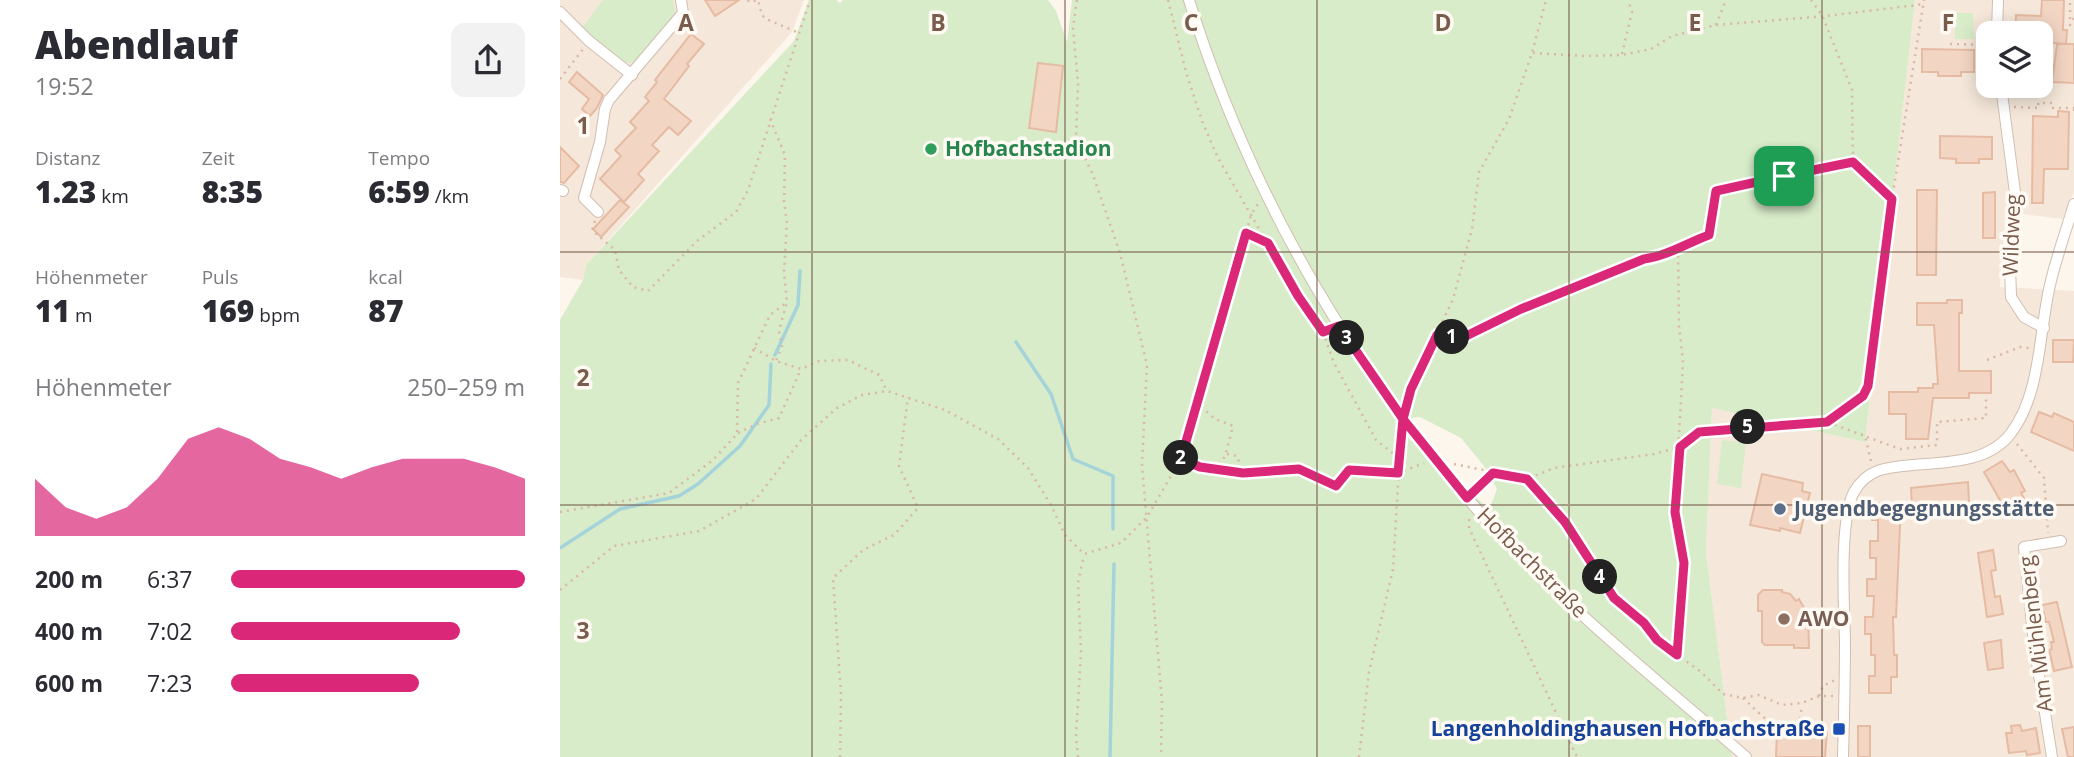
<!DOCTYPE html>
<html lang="de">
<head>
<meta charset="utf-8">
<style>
  body { margin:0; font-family:"Open Sans",sans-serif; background:#f2f2f3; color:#2b2b33; height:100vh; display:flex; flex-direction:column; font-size:26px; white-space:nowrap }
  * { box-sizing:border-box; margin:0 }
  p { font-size:23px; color:#7c7c81 }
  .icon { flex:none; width:38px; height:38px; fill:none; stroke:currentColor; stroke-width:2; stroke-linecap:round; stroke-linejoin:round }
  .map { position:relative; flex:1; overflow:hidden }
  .drawer { display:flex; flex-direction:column; background:#fff; width:560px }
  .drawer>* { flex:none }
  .controls { position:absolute; left:1416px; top:21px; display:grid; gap:14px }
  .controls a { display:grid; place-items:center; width:77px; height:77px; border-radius:14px; background:#fff; box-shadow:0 4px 18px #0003; font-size:35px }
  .pin { position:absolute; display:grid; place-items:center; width:60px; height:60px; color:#fff; margin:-30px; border-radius:14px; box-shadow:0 4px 10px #0006 }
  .km { position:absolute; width:35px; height:35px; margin:-18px; border-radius:50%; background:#222; color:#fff; font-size:19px; line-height:35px; text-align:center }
  .round { display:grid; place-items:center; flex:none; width:74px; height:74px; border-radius:14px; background:#f2f2f3 }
  .headline { display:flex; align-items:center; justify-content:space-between; height:119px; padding:0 35px }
  h1 { font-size:38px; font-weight:800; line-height:52px }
  .stats { display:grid; grid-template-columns:repeat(3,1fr); gap:10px; height:119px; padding:7px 35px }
  .stats div { display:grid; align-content:center }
  .stats b { font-size:30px; font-weight:800 }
  .stats small { font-size:19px; font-weight:400 }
  .stats p { font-size:19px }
  .chart { height:196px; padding:14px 35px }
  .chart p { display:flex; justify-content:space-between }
  .chart svg { width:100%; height:126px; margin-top:7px; fill:#db2777; opacity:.7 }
  ul { padding:0 35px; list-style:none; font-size:23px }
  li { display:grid; grid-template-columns:112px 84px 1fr; align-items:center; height:52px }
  li i { height:18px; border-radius:9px; background:#db2777 }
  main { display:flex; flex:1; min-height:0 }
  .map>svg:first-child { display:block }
  .residential { fill:#f5e8da; fill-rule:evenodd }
  .green { fill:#d8ecc9; fill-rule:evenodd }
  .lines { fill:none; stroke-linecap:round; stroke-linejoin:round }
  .stream { stroke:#a5d3da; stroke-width:3.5 }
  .building { fill:#f3d5c3; stroke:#e6bba3; stroke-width:2 }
  .minor-casing { stroke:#d1beb0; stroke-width:12 }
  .path { stroke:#d9b8a5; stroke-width:2.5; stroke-dasharray:2 5; stroke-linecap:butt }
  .minor { stroke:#fff; stroke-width:10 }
  .route-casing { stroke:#fff; stroke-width:14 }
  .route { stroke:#db2777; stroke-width:9 }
  .grid { fill:none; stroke:#7a5c4d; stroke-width:2; stroke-opacity:0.55 }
  .leisure-dot { fill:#2e9e5b; stroke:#fffaf3; stroke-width:2.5 }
  .service-dot { fill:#5c6f8a; stroke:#fffaf3; stroke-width:2.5 }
  .education-dot { fill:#8d6e63; stroke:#fffaf3; stroke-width:2.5 }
  .transit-dot { fill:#1a4fb4; stroke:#fffaf3; stroke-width:2.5 }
  .labels { text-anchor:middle; stroke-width:7; stroke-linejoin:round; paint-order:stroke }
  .leisure-label { font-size:21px; font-weight:bold; fill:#27864d; stroke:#fffaf3; text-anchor:start }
  .street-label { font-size:21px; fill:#7a5c4d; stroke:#fffaf3 }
  .service-label { font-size:21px; font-weight:bold; fill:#4e5e75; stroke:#fffaf3; text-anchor:start }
  .education-label { font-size:21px; font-weight:bold; fill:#785e54; stroke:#fffaf3; text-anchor:start }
  .transit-label { font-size:21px; font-weight:bold; fill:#164399; stroke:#fffaf3; text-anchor:end }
  .grid-label { font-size:23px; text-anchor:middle; font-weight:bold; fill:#7a5c4d; stroke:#fffaf3; stroke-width:7; stroke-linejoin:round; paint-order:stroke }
</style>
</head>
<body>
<main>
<section class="drawer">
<div class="headline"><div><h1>Abendlauf</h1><p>19:52</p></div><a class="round"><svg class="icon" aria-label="share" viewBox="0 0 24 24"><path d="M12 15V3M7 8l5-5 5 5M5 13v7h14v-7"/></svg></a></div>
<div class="stats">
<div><p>Distanz</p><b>1.23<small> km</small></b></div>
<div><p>Zeit</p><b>8:35</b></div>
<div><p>Tempo</p><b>6:59<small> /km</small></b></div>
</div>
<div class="stats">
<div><p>Höhenmeter</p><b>11<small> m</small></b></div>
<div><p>Puls</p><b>169<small> bpm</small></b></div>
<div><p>kcal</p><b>87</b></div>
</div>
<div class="chart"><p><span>Höhenmeter</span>250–259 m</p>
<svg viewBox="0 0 160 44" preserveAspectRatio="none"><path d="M0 44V24L10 34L20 38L30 34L40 24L50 10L60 6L70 10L80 17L90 20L100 24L110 20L120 17L130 17L140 17L150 20L160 24V44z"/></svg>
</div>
<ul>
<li><b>200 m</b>6:37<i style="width:100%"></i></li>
<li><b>400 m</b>7:02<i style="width:78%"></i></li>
<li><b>600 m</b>7:23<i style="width:64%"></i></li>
</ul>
</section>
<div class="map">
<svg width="1514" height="757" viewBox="0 0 1514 757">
  <rect width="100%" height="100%" fill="#fdf6ec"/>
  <g class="residential">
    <polygon points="0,0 244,0 232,32 26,265 23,280 0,277"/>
    <path d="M 1355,0 L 1514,0 L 1514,192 L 1502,219 L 1446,212 L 1440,287 L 1514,291 L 1514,757 L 1172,757 L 1146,552 L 1152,408 L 1305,442 ZM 1428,33 L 1480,33 L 1480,86 L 1428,86 Z"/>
  </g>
  <g class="green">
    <polygon points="43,0 113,0 116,16 75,63 60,62 22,28"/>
    <path d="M 249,0 L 276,0 L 280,3 L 283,0 L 488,0 L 496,11 L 507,42 L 512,0 L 1355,0 L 1305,442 L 1152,408 L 1146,552 L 1172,757 L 0,757 L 0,320 L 23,280 L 26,265 L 234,41 ZM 860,417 L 901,438 L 924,466 L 937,489 L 929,510 L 898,479 L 850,418 Z"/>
    <polygon points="1395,13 1413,13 1414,39 1395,39"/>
    <polygon points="1162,440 1186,443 1181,488 1157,484"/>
  </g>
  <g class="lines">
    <g class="stream">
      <polyline points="456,342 491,394 513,459 553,476 553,529"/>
      <polyline points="215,355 238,305 240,271"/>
      <polyline points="0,548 60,509 119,496 138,484 180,446 209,405 211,364"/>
      <polyline points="550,757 554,564"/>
    </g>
  </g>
  <g class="building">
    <polygon points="145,0 179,0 155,16"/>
    <polygon points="1482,0 1504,0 1503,30 1507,30 1506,44 1480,42 1480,33 1455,33 1456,15 1481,16"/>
    <polygon points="131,34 144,44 127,64 129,66 104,99 131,121 118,135 109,127 92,145 99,151 78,174 84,180 64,202 40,179 61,156 55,150 76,128 70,122 89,101 85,97 97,82 95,80"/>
    <polygon points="1497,44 1514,44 1514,83 1492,82"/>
    <polygon points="1362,49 1414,50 1414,72 1401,72 1401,76 1378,76 1378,72 1362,72"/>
    <polygon points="478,63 503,66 496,132 469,128"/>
    <polygon points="17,72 43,95 37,108 30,116 22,109 29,99 9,82"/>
    <polygon points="1498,111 1509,112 1508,169 1484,169 1483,203 1472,203 1473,116 1498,117"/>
    <polygon points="1380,136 1432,137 1432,159 1419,159 1419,163 1396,163 1396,159 1380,158"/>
    <polygon points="0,147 19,166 4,183 0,182"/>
    <polygon points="1357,190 1377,190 1376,275 1357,275"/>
    <polygon points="1435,192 1435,238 1423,238 1423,193"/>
    <polygon points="60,200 69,207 41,237 33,229"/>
    <polygon points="1387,300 1402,300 1402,313 1399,313 1399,371 1431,371 1431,393 1409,393 1409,398 1373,398 1368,439 1346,439 1346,414 1329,414 1329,392 1358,392 1358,388 1373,388 1373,384 1378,384 1374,325 1357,325 1357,303 1387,303"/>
    <polygon points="1493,340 1514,340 1513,362 1493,362"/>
    <polygon points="1479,412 1492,417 1494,413 1514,422 1514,451 1471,432"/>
    <polygon points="1442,461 1450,472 1454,470 1465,491 1461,493 1468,505 1449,516 1424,472"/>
    <polygon points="1202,474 1243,483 1242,491 1250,493 1240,533 1220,528 1220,531 1190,525"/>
    <polygon points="1408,482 1409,502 1352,507 1351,488"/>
    <polygon points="1312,503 1341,503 1336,617 1333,617 1334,655 1337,655 1337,677 1331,677 1331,693 1309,693 1309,676 1315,676 1315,655 1311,655 1311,634 1305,634 1305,617 1313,617 1314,596 1307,596 1307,579 1316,579 1316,558 1310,558 1310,541 1318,541 1318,520 1312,520"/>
    <polygon points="1433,550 1436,570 1431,571 1435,597 1440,596 1443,614 1427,617 1418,553"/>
    <polygon points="1203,590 1222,590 1222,592 1230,594 1236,601 1239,599 1248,615 1249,648 1234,648 1234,645 1205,645 1202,642 1202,611 1198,611 1198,595"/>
    <polygon points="1497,602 1512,667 1494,671 1489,650 1492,649 1491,642 1494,642 1489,622 1486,622 1482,605"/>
    <polygon points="1441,640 1443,668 1428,670 1424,643"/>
    <polygon points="1460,725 1462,731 1476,728 1480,753 1467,755 1466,751 1449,753 1446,733 1452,733 1451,726"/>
    <rect x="1298" y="726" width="12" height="31"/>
    <polygon points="1514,727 1514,757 1508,757 1502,729"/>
    <polygon points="1217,730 1267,731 1265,757 1216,757"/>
  </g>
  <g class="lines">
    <defs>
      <g id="minor">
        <path d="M 629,0 C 692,201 799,384 943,538 C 1018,617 1104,686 1186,757"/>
        <polyline points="0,12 29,41 72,75"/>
        <polyline points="1437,33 1438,0"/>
        <polyline points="1441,86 1456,200 1450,264 1451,297 1464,317 1484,328"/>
        <polyline points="0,190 3,191"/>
        <polyline points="38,212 24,198 40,142 45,109 49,100 123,13 121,0"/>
        <path d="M 1283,757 C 1284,718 1285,679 1285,640 C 1284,606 1279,519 1294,492 C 1307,468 1329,467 1353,465 C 1386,462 1429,463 1451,433 C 1481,394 1479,331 1490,285 C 1496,258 1506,231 1514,204"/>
        <polyline points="1492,757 1474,644 1464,547 1501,541"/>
      </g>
    </defs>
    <use href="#minor" class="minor-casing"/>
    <g class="path">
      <polyline points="188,0 189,2 198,0 202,15 206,19 239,33"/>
      <polyline points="517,0 513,28 518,83 516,139 533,175 560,253 587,365 582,465 602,702 601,757"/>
      <polyline points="608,0 626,72 642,121 658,158 738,296 763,332 769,330"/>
      <polyline points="1251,0 1262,15 1292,90 1293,162 1332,199"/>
      <polyline points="1510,3 1510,25 1514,18"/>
      <polyline points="1156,25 1166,0"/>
      <polyline points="1390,44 1428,45"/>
      <polyline points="973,53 1025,56 1062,55 1091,49 1112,36 1156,25 1266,16 1365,4"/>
      <polyline points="1062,54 1072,12 1068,0"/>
      <polyline points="0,79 23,49"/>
      <polyline points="1454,107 1479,108 1478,103 1493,103 1493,108 1514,108"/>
      <polyline points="1514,111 1514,104"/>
      <polyline points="210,119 225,155 224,201 227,223 224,272 227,302 219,331 222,346 216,361"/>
      <polyline points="35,221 32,230 55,250 59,270 73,287 88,291 137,241 176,212 188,190 250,0"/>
      <polyline points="686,233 708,243"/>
      <polyline points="763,332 774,363 816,440 839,458"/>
      <polyline points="879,335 902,338 961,309 1084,259 1101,257 1118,246"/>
      <polyline points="194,348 216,361 241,369 259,361 288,360 319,375 327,391"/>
      <polyline points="1427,360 1460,347 1469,348"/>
      <polyline points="636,402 655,419 673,426 666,453 659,470"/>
      <polyline points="847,405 851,389 893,299 912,229 919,172 949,119 972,53 986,0"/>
      <polyline points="178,433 197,424 219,418 241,369"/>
      <polyline points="1307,437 1340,449 1377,445 1377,422 1426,418 1426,395"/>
      <polyline points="1457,444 1484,478 1488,533"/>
      <polyline points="667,454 677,456 683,473"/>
      <polyline points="621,459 641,467 683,473 739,469 776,487 789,470 838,473 864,463"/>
      <polyline points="1311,461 1305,436 1267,422 1303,396 1308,386 1332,199 1364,0"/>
      <polyline points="894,464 967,479 994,468 1094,454 1120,447 1139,432 1267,422"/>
      <polyline points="967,479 1005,522 1054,598 1084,623 1097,640 1141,672 1163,694 1183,698 1198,695 1222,705 1242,703 1259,696 1274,696"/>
      <polyline points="915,491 933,473"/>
      <polyline points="0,512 109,493 153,460 177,434 178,383 210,315 227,302"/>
      <polyline points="909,519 909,528 1017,757"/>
      <polyline points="0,590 54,546 139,531 196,499 241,440 277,408 302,395 327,391 385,410 438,439 468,468 491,505 505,535 524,554 561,543 587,517 621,459 654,341 666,307 691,215 699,202"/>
      <polyline points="1117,655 1124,563 1115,512 1123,361 1119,326 1118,246 1149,235 1156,191 1293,162"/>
      <polyline points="1259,696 1263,686 1275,680"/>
      <polyline points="1183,698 1203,717 1235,732 1240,719 1242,705"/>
      <polyline points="280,757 281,695 273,578 303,550 334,535 358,508 339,466 348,397"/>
      <polyline points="518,757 516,736 521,653 518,583 524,555"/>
      <polyline points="799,757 809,672 833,569 841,435"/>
    </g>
    <use href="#minor" class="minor"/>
  </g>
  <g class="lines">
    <defs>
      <path id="route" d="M 1224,176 L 1156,191 L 1149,235 C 1127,243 1107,256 1084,259 L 961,309 L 902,338 L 877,335 L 851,389 L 843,419 L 838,473 L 789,470 L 776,486 L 739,469 L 683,473 L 640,467 L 621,459 L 686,233 L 708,243 L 738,296 L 763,332 L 779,326 L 843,419 L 907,498 L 933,473 L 967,479 L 1005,522 L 1054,598 L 1084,623 L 1097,640 L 1117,655 L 1124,563 L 1115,512 L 1120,447 L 1139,432 L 1267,422 L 1303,396 L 1308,386 L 1332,199 L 1293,162 L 1224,176"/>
    </defs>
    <use href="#route" class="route-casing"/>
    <use href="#route" class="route"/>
  </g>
  <path class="grid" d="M 252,0 L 252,757M 505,0 L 505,757M 757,0 L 757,757M 1009,0 L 1009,757M 1262,0 L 1262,757M 0,252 L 1514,252M 0,505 L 1514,505"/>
  <circle class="leisure-dot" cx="371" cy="149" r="7"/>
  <circle class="service-dot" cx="1220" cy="509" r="7"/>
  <circle class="education-dot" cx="1224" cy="619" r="7"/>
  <rect class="transit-dot" x="1272" y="722" width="14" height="14" rx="3.5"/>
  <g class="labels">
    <g class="leisure-label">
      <text x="385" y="156">Hofbachstadion</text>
    </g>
    <g class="street-label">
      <text transform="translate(1452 235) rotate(-88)" y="7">Wildweg</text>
      <text transform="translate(972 563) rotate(45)" y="7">Hofbachstraße</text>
      <text transform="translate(1476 634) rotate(-97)" y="7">Am Mühlenberg</text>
    </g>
    <g class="service-label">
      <text x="1234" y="516">Jugendbegegnungsstätte</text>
    </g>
    <g class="education-label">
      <text x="1238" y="626">AWO</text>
    </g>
    <g class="transit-label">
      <text x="1265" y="736">Langenholdinghausen Hofbachstraße</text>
    </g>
  </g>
  <g class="grid-label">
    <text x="126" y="31">A</text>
    <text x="378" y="31">B</text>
    <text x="631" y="31">C</text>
    <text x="883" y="31">D</text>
    <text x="1135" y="31">E</text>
    <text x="1388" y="31">F</text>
    <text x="23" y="134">1</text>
    <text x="23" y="386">2</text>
    <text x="23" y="639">3</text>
  </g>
</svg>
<div class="controls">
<a><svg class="icon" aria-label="layers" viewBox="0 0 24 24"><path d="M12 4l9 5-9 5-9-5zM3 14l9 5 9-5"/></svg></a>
</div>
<div class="pin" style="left:1224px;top:176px;background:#1e9e55"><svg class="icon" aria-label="arrive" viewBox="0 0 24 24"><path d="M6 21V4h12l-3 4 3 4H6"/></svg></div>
<b class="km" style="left:892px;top:337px">1</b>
<b class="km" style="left:621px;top:458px">2</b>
<b class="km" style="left:787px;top:338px">3</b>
<b class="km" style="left:1040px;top:577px">4</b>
<b class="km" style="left:1188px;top:427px">5</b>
</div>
</main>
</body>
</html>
